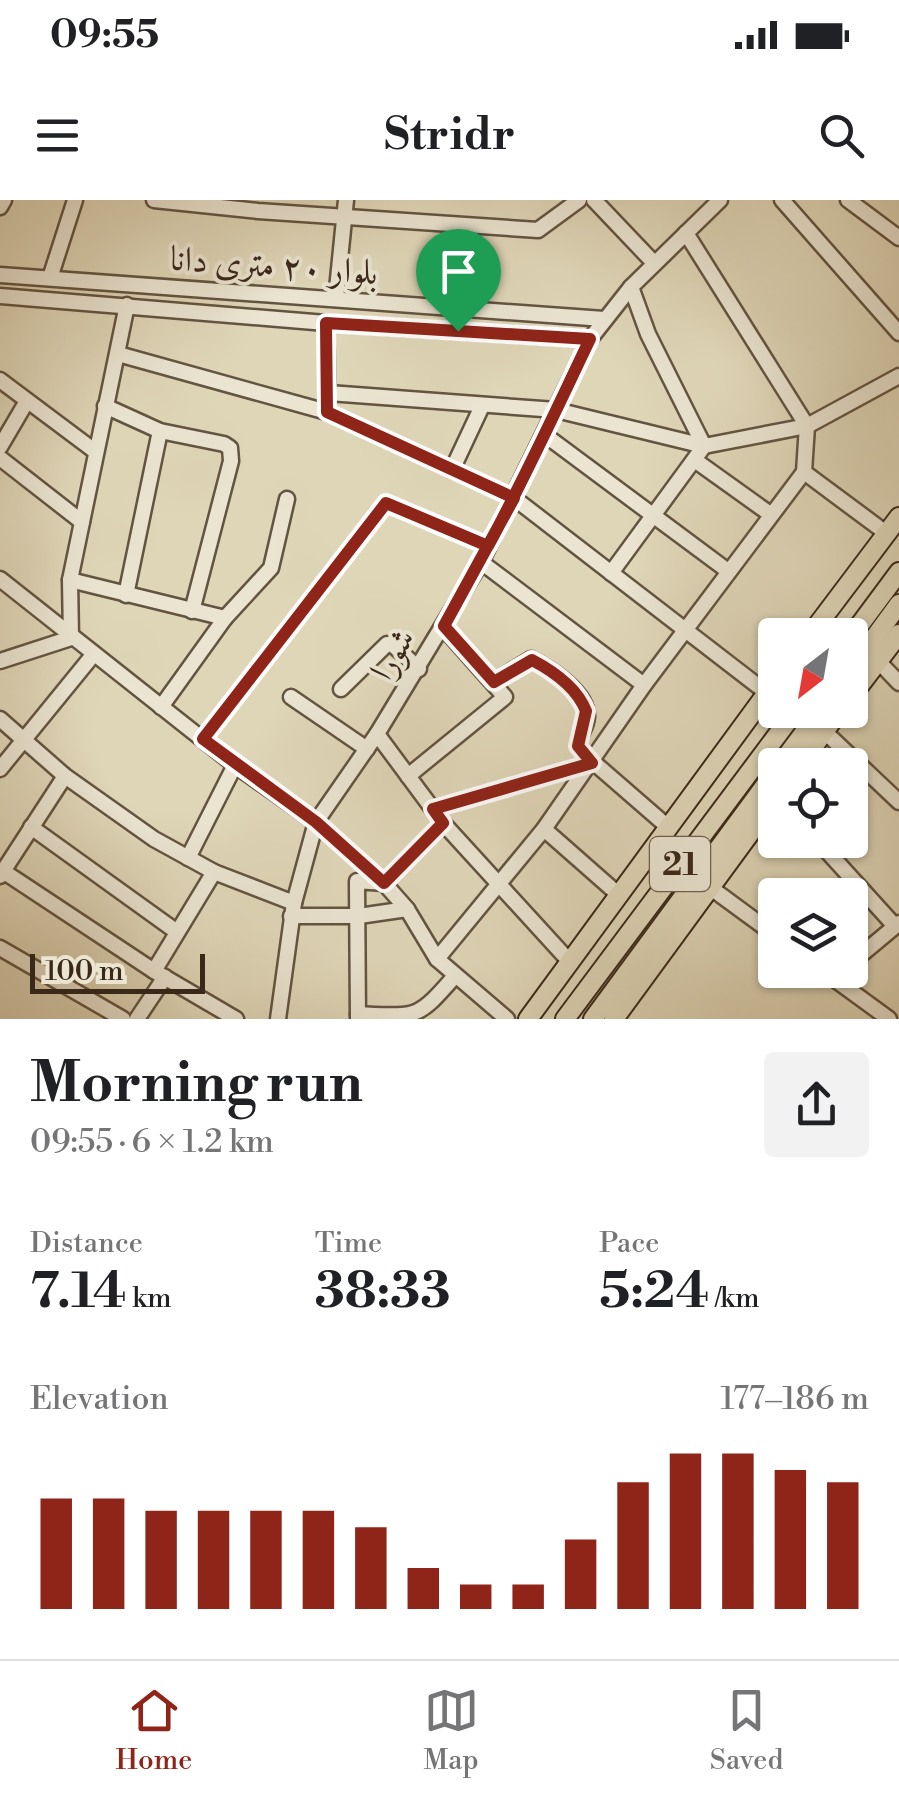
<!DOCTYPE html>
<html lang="en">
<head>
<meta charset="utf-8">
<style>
  body { margin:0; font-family:"Libre Bodoni",Amiri,serif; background:#f2f2f2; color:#202124; height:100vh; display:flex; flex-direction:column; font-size:38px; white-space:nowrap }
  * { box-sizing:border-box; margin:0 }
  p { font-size:32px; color:#757577 }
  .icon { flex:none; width:55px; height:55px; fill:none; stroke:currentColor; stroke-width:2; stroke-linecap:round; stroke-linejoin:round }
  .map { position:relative; height:819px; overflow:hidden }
  .details { display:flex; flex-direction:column; background:#fff; flex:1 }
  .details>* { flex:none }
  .needle { width:65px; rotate:211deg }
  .tools { position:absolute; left:758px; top:418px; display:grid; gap:20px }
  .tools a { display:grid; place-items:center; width:110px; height:110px; border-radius:10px; background:#fff; box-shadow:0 2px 8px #0004; font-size:50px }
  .scale { position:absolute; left:30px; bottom:25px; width:175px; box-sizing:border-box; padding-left:10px; border:5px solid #3a2819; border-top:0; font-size:28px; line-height:35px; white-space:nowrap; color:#3a2819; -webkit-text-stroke:8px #eae4d1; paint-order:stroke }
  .pin { position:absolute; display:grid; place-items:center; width:85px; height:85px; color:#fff; margin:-102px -42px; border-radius:50% 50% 50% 0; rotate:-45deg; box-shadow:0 0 10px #0007 }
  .pin .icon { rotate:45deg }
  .round { display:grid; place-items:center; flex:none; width:105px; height:105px; border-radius:10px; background:#f2f2f2 }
  .headline { display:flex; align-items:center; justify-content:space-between; height:170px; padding:0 30px }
  h1 { font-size:55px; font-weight:800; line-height:75px }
  .figures { display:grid; grid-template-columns:repeat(3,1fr); gap:15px; height:170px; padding:10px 30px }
  .figures div { display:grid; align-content:center }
  .figures b { font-size:50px; font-weight:800 }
  .figures small { font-size:28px; font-weight:400 }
  .figures p { font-size:28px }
  .chart { height:280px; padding:20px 30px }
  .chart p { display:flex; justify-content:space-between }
  .chart svg { width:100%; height:180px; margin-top:10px; stroke:#8f2418; stroke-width:6 }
  .status { display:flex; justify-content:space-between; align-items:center; height:70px; padding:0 50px; background:#fff; direction:ltr }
  .status svg { height:28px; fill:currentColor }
  header { display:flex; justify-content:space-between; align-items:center; height:130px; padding:0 30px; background:#fff; font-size:45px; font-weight:800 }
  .tabs { display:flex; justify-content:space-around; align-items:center; height:140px; border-top:2px solid #e0e0e0; background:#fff; font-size:28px; color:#757577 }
  .tabs a { display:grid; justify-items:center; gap:5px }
  .tabs .on { color:#8f2418 }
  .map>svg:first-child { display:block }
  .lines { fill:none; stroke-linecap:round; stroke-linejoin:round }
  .minor-casing { stroke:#635441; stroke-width:19 }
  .major-casing { stroke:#3a2819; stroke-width:22 }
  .minor { stroke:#eae4d1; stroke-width:14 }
  .major { stroke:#dfd6b8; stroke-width:18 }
  .route-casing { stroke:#fff; stroke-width:20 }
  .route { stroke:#8f2418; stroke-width:12 }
  .labels { text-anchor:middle; stroke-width:8; stroke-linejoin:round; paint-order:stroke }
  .shield { fill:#eae4d1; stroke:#6f6050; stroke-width:2.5 }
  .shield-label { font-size:32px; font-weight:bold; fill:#3a2819 }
  .street-label { font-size:35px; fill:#3a2819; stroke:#eae4d1 }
</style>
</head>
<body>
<div class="status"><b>09:55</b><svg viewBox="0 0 49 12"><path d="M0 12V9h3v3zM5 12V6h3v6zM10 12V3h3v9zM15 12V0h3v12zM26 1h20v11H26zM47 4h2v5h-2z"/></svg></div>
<header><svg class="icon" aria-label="menu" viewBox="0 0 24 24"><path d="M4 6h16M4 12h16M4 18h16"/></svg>Stridr<svg class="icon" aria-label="search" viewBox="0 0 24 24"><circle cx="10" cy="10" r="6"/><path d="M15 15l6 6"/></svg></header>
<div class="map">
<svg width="899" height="819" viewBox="0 0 899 819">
  <rect width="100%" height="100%" fill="#dfd6b8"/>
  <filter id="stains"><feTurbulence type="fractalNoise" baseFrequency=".002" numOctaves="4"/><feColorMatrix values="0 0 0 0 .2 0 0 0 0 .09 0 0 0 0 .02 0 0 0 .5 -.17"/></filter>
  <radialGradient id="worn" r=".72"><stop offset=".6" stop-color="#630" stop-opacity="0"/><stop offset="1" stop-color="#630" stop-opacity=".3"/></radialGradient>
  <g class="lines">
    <defs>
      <g id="minor">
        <polyline points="154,0 258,11 538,30 579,0"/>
        <polyline points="594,0 654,63"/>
        <polyline points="782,0 899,133"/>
        <polyline points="848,0 899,38"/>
        <polyline points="0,7 4,0"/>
        <polyline points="686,33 807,226"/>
        <polyline points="0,75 604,119"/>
        <polyline points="50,78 75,0"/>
        <polyline points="0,96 326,123 590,139"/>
        <polyline points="336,99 346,0"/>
        <polyline points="326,123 328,201"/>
        <polyline points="118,154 327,212 514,298 767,493"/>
        <polyline points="0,180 96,252"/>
        <polyline points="329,193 556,210 704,246 807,226 899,176"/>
        <polyline points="105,206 160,231 224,244 230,248 231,261 192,411"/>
        <polyline points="545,235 728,371"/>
        <polyline points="0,247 27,201"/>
        <polyline points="0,258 82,322"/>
        <polyline points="696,261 770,314"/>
        <polyline points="452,270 482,206"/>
        <polyline points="804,272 886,333"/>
        <polyline points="481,362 644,485"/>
        <polyline points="611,373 704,246 648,134 631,87"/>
        <polyline points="0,379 235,565 316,622 384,683 407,709 437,759 507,819"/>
        <polyline points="70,380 225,418"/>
        <polyline points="126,395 160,231"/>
        <polyline points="0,461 71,438 70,380 127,105"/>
        <polyline points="878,461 899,483"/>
        <path d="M 494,482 L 531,459 C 550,469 588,492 587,517 C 586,533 572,538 584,554 L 668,627"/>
        <polyline points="341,489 387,444 393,445 419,469"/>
        <polyline points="291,497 367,549"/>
        <polyline points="161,507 225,418 271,368 287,299"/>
        <polyline points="0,519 65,576 154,639 214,672 294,703"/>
        <polyline points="824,531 899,602"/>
        <polyline points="377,534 443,623 570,762"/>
        <polyline points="203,539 386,303 488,346"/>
        <polyline points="0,569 93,455"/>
        <polyline points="408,576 505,497 443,427"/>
        <polyline points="433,609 592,563"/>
        <polyline points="31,627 177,732"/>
        <polyline points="544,629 619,695"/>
        <polyline points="817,640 894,725"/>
        <polyline points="188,658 235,565"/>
        <polyline points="3,671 154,771 236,819"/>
        <polyline points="0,676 65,576"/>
        <polyline points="711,688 775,735"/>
        <polyline points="291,716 359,716 407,709"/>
        <polyline points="0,748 123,819"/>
        <polyline points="437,759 544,629 644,485 804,272 807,226"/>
        <polyline points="850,764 899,723"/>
        <polyline points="822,770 889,819"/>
        <polyline points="154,771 214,672"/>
        <path d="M 358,814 C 419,817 417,819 455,776"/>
        <polyline points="137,819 165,777"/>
        <polyline points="278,819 294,703 316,622 377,534 481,362 590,139 631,87 720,0"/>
        <polyline points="358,819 357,681 384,683 443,623"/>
      </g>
      <g id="major">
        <polyline points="810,435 899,317"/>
        <polyline points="850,438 899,372"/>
        <polyline points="850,471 899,404"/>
        <polyline points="850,498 899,434"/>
        <polyline points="780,565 821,510"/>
        <polyline points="800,565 840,510"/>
        <polyline points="528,819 775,482"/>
        <polyline points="565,819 796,510"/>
        <polyline points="593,819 775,572"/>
        <polyline points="614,819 775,599"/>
      </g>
    </defs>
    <use href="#minor" class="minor-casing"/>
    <use href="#major" class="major-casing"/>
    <use href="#minor" class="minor"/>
    <use href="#major" class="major"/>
  </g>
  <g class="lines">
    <defs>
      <path id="route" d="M 458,131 L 590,139 C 557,208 525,278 488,346 L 386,303 L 203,539 L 316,622 L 384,683 L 443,623 L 433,609 L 592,563 L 578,546 L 586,511 C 577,488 553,471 532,460 L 494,482 L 444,426 L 514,298 L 327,212 L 326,123 L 458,131"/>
    </defs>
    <use href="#route" class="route-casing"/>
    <use href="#route" class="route"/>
  </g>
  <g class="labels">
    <rect class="shield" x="650" y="637" width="60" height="54" rx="8"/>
    <g class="shield-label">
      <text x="680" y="675">21</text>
    </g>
    <g class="street-label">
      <text transform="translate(274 65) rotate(4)" y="12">بلوار ۲۰ متری دانا</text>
      <text transform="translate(392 454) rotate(-59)" y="12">شورا</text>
    </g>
  </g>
  <rect width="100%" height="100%" filter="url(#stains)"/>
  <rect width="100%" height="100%" fill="url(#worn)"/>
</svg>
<div class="tools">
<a><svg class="needle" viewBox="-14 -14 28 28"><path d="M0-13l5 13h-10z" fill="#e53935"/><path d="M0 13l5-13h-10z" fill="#757577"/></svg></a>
<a><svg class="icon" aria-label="locate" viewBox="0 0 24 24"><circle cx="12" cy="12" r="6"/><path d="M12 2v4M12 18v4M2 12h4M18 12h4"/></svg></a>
<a><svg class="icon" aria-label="layers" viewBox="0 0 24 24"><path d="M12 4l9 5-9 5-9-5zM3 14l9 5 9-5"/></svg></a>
</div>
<div class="scale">100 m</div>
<div class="pin" style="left:458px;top:131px;background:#1e9e55"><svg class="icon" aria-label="arrive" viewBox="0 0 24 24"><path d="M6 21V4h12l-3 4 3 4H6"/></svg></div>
</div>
<section class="details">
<div class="headline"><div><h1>Morning run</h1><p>09:55 · 6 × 1.2 km</p></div><a class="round"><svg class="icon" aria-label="share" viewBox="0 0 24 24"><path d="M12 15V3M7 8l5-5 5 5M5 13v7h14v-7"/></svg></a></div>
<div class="figures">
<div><p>Distance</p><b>7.14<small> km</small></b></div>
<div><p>Time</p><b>38:33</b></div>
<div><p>Pace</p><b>5:24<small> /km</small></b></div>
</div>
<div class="chart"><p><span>Elevation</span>177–186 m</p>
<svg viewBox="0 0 160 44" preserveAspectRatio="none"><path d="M5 44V17M15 44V17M25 44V20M35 44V20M45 44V20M55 44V20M65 44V24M75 44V34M85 44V38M95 44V38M105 44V27M115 44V13M125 44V6M135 44V6M145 44V10M155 44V13"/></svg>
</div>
</section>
<nav class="tabs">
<a class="on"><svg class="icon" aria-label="home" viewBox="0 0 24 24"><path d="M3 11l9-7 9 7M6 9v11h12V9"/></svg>Home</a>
<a><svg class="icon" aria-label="map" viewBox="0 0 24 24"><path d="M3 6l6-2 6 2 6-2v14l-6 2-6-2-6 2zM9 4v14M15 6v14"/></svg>Map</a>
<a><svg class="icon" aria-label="saved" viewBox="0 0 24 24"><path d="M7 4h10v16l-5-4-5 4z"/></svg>Saved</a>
</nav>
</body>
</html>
